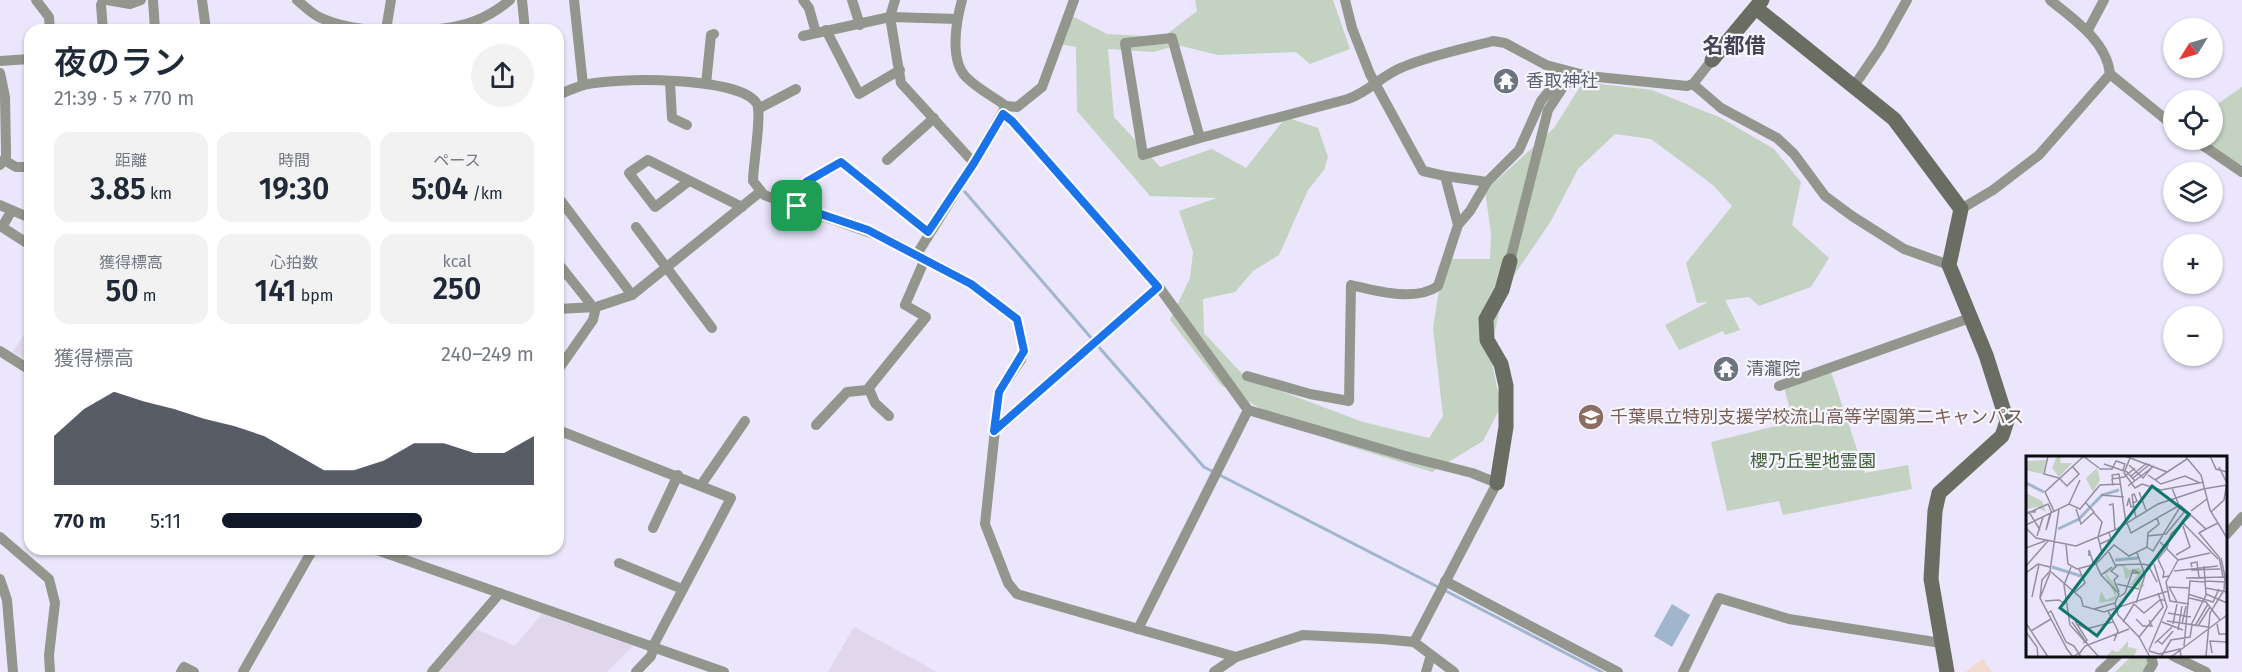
<!DOCTYPE html>
<html lang="ja">
<head>
<meta charset="utf-8">
<style>
  body { margin:0; font-family:"Fira Sans","Noto Sans JP",sans-serif; background:#f2f2f3; color:#1f2937; height:100vh; display:flex; flex-direction:column; font-size:22px; white-space:nowrap }
  * { box-sizing:border-box; margin:0 }
  p { font-size:20px; color:#747a83 }
  .icon { flex:none; width:33px; height:33px; fill:none; stroke:currentColor; stroke-width:2; stroke-linecap:round; stroke-linejoin:round }
  .map { position:relative; flex:1; overflow:hidden }
  .panel { position:absolute; left:24px; top:24px; width:540px; height:531px; display:flex; flex-direction:column; background:#fff; border-radius:18px; box-shadow:0 2px 4px #0004 }
  .panel>* { flex:none }
  .needle { width:39px; rotate:233deg }
  .fabs { position:absolute; left:2163px; top:18px; display:grid; gap:12px }
  .fabs a { display:grid; place-items:center; width:60px; height:60px; border-radius:50%; background:#fff; box-shadow:0 2px 4px #0004; font-size:30px }
  .pin { position:absolute; display:grid; place-items:center; width:51px; height:51px; color:#fff; margin:-26px; border-radius:12px; box-shadow:0 3px 9px #0006 }
  .round { display:grid; place-items:center; flex:none; width:63px; height:63px; border-radius:32px; background:#f2f2f3 }
  .summary { display:flex; align-items:center; justify-content:space-between; height:102px; padding:0 30px }
  h1 { font-size:33px; font-weight:600; line-height:45px }
  .metrics { display:grid; grid-template-columns:repeat(3,1fr); gap:9px; height:102px; padding:6px 30px }
  .metrics div { display:grid; align-content:center; border-radius:15px; background:#f2f2f3; text-align:center }
  .metrics b { font-size:30px; font-weight:600 }
  .metrics small { font-size:16px; font-weight:400 }
  .metrics p { font-size:16px }
  .chart { height:168px; padding:12px 30px }
  .chart p { display:flex; justify-content:space-between }
  .chart svg { width:100%; height:108px; margin-top:6px; fill:#111827; opacity:.7 }
  ul { padding:0 30px; list-style:none; font-size:20px }
  li { display:grid; grid-template-columns:96px 72px 1fr; align-items:center; height:45px }
  li i { height:15px; border-radius:8px; background:#111827 }
  .map>svg:first-child { display:block }
  .commercial { fill:#f1dace }
  .industrial { fill:#e1d7ec }
  .green { fill:#c3d2c1 }
  .water { fill:#9fb6ce }
  .lines { fill:none; stroke-linecap:round; stroke-linejoin:round }
  .stream { stroke:#9fb6ce; stroke-width:3 }
  .street { stroke:#93968d; stroke-width:10 }
  .secondary { stroke:#6a6e62; stroke-width:15 }
  .route-casing { stroke:#fff; stroke-width:12 }
  .route { stroke:#1a73e8; stroke-width:8 }
  .labels { text-anchor:middle; stroke-width:4.5; stroke-linejoin:round; paint-order:stroke }
  .worship-label { font-size:18px; fill:#5b616d; stroke:#f7f5fe; text-anchor:start }
  .education-label { font-size:18px; fill:#785e54; stroke:#f7f5fe; text-anchor:start }
  .park-label { font-size:18px; fill:#3b5c35; stroke:#f7f5fe }
  .quarter-label { font-size:21px; font-weight:bold; fill:#484354; stroke:#f7f5fe }
  .inset-river { fill:none; stroke:#9fb6ce; stroke-width:3 }
  .inset-road { fill:none; stroke:#938f9e; stroke-width:1.5 }
  .view { fill:#0f766e; fill-opacity:0.15; stroke:#0f766e; stroke-width:3 }
  .inset-edge { fill:none; stroke:#0e0c13; stroke-width:3 }
</style>
</head>
<body>
<div class="map">
<svg width="2242" height="672" viewBox="0 0 2242 672">
  <rect width="100%" height="100%" fill="#ebe6fb"/>
  <polygon class="commercial" points="1983,659 1992,672 1965,672"/>
  <g class="industrial">
    <polygon points="30,325 30,362 13,352"/>
    <polygon points="542,614 633,646 607,672 438,672 476,629 515,646"/>
    <polygon points="854,627 923,664 936,672 828,672"/>
  </g>
  <g class="green">
    <polygon points="1195,0 1333,0 1350,49 1310,64 1296,52 1218,55 1177,45 1154,52 1108,49 1114,117 1160,167 1212,149 1246,168 1286,117 1318,128 1328,157 1324,170 1308,190 1279,255 1253,271 1235,292 1203,299 1204,333 1246,378 1363,422 1429,438 1443,416 1433,328 1444,259 1490,259 1491,233 1485,191 1554,128 1583,82 1652,90 1721,118 1774,149 1801,182 1792,225 1829,258 1811,287 1759,306 1749,297 1725,300 1740,330 1725,335 1723,331 1679,350 1665,325 1708,302 1697,303 1686,263 1732,206 1713,185 1651,139 1615,134 1578,169 1551,221 1504,290 1490,354 1501,406 1483,441 1432,472 1336,442 1271,415 1221,385 1170,320 1190,278 1193,252 1179,211 1217,198 1150,196 1077,111 1076,47 1059,44 1070,15 1107,34 1163,37 1197,11"/>
    <polygon points="2242,87 2242,163 2240,166 2202,140 2212,140 2213,107"/>
    <polygon points="1831,372 1865,473 1908,465 1912,489 1783,515 1779,501 1727,511 1711,442 1780,425 1791,413 1784,387"/>
    <polygon points="2132,656 2147,656 2151,672 2115,672"/>
  </g>
  <polygon class="water" points="1672,604 1690,615 1672,647 1654,636"/>
  <g class="lines">
    <g class="stream">
      <polyline points="965,192 1093,340"/>
      <polyline points="1097,345 1204,467 1438,587"/>
      <polyline points="1444,590 1602,672"/>
    </g>
    <g class="street">
      <polyline points="36,0 49,17 50,30"/>
      <polyline points="107,0 130,4 141,0"/>
      <polyline points="153,0 155,30"/>
      <polyline points="202,0 206,30"/>
      <path d="M 297,0 C 304,6 311,13 319,17 C 354,35 438,35 475,21 C 488,16 499,9 510,0"/>
      <polyline points="522,0 525,30"/>
      <polyline points="574,0 583,85"/>
      <polyline points="803,0 809,8 816,33"/>
      <polyline points="852,0 860,25"/>
      <polyline points="895,0 890,17 901,83 974,163"/>
      <path d="M 962,0 C 956,22 949,61 967,78 C 978,89 994,97 1006,106"/>
      <polyline points="1345,0 1352,28 1370,74 1423,171 1445,176 1458,225"/>
      <path d="M 2050,0 C 2074,19 2107,42 2110,74 L 2174,126"/>
      <polyline points="103,30 101,5 103,0"/>
      <polyline points="386,30 391,0"/>
      <polyline points="826,30 859,94 900,70"/>
      <polyline points="2088,30 2104,0"/>
      <polyline points="803,36 890,17 957,19"/>
      <polyline points="0,61 30,59"/>
      <polyline points="0,73 5,97 6,150 6,157 0,165"/>
      <polyline points="670,82 672,118 687,125"/>
      <polyline points="706,84 711,35 714,34"/>
      <polyline points="1693,84 1721,108 1777,138 1794,154 1825,196 1852,216 1904,249 1949,265"/>
      <polyline points="1854,86 1880,48 1907,0"/>
      <path d="M 558,95 C 566,92 575,87 584,85 C 613,77 742,76 757,104 C 762,114 753,166 753,181 L 764,195 L 885,238 L 971,284 L 1017,319 L 1024,351 L 1021,360 L 999,392 L 985,524 L 1008,583 L 1017,594 L 1236,657 L 1303,635 L 1382,639 L 1414,642 L 1454,672"/>
      <polyline points="758,109 796,89"/>
      <polyline points="1003,114 1012,121 1159,287 1248,410 1138,629"/>
      <path d="M 1200,138 L 1143,155 L 1125,43 L 1172,38 L 1200,138 L 1348,99 C 1370,91 1382,75 1403,67 C 1432,55 1463,49 1493,41 L 1505,43 L 1546,65 L 1588,76"/>
      <polyline points="2195,140 2242,172"/>
      <polyline points="4,160 16,167 30,167"/>
      <polyline points="887,160 934,118"/>
      <polyline points="1445,176 1487,182"/>
      <polyline points="689,181 655,207 629,173 648,160 742,207"/>
      <polyline points="558,197 632,295"/>
      <polyline points="0,205 30,218"/>
      <polyline points="797,206 806,182 841,162 928,232"/>
      <polyline points="1961,209 1993,190 2039,155 2110,74"/>
      <polyline points="11,212 2,227 30,245"/>
      <polyline points="636,227 712,328"/>
      <polyline points="917,254 974,163 1006,106 1017,107 1042,87 1074,0"/>
      <polyline points="1510,261 1548,110 1565,84 1588,76 1687,86 1693,84 1712,60"/>
      <polyline points="558,263 593,307"/>
      <polyline points="558,309 596,307 632,295 760,192"/>
      <polyline points="0,351 30,370"/>
      <polyline points="558,370 593,320 596,307"/>
      <path d="M 1247,376 L 1310,394 L 1349,401 L 1351,285 C 1377,291 1415,302 1438,286 L 1458,225 L 1470,211 L 1487,182 L 1519,150 L 1541,101 L 1550,90 L 1565,84"/>
      <polyline points="1779,386 1970,318"/>
      <polyline points="869,389 875,403 889,416"/>
      <polyline points="1248,410 1409,457 1472,473 1497,483 1414,642"/>
      <polyline points="816,425 847,392 867,390 926,317 905,305 925,259"/>
      <polyline points="558,430 731,498 652,648"/>
      <polyline points="994,431 1159,287"/>
      <polyline points="701,485 745,421"/>
      <polyline points="653,528 678,475"/>
      <polyline points="2226,535 2242,517"/>
      <polyline points="0,537 49,579 55,603 49,655 50,672"/>
      <polyline points="374,549 724,672"/>
      <polyline points="619,563 682,589"/>
      <polyline points="0,579 7,600 13,672"/>
      <polyline points="1445,581 1618,672"/>
      <polyline points="2173,656 2206,672"/>
      <polyline points="181,672 184,667 194,672"/>
      <polyline points="243,672 313,549"/>
      <polyline points="432,672 500,593"/>
      <polyline points="636,672 651,656 654,648"/>
      <polyline points="1214,672 1236,657"/>
      <polyline points="1426,672 1431,655"/>
      <polyline points="1683,672 1719,598 1789,619 1941,643"/>
      <polyline points="2100,672 2117,656"/>
      <polyline points="2148,672 2153,664 2151,656"/>
    </g>
    <g class="secondary">
      <polyline points="1756,8 1894,119 1961,209 1949,265 1986,355 2007,421 2002,436 1939,493 1935,511 1931,579 1947,672"/>
      <polyline points="1712,60 1762,0"/>
      <polyline points="1497,483 1506,427 1506,386 1501,364 1487,340 1486,319 1502,290 1510,261"/>
    </g>
  </g>
  <g class="lines">
    <defs>
      <polygon id="route" points="1003,114 1012,121 1158,287 994,431 999,392 1024,351 1017,319 971,284 868,230 797,206 806,182 841,162 928,232 974,163"/>
    </defs>
    <use href="#route" class="route-casing"/>
    <use href="#route" class="route"/>
  </g>
  <defs>
    <symbol id="temple-disc" viewBox="-11 -11 22 22"><circle r="9.5" fill="#6b7280" stroke="#f7f5fe"/><path d="M0-6L5-2H3V0L6.5 2.5H4V6H1.5V3h-3V6H-4V2.5H-6.5L-3 0V-2H-5Z" fill="#fff"/></symbol>
    <symbol id="school-disc" viewBox="-11 -11 22 22"><circle r="9.5" fill="#8d6e63" stroke="#f7f5fe"/><path d="M0-5L7-2L0 1L-7-2ZM-4 1L0 2.5L4 1V4Q0 6-4 4Z" fill="#fff"/></symbol>
  </defs>
  <g fill-rule="evenodd">
    <use href="#temple-disc" x="1491" y="66" width="30" height="30"/>
    <use href="#temple-disc" x="1711" y="354" width="30" height="30"/>
    <use href="#school-disc" x="1576" y="402" width="30" height="30"/>
  </g>
  <g class="labels">
    <g class="worship-label">
      <text x="1526" y="87">香取神社</text>
      <text x="1746" y="375">清瀧院</text>
    </g>
    <g class="education-label">
      <text x="1610" y="423">千葉県立特別支援学校流山高等学園第二キャンパス</text>
    </g>
    <g class="park-label">
      <text x="1813" y="467">櫻乃丘聖地霊園</text>
    </g>
    <g class="quarter-label">
      <text x="1734" y="53">名都借</text>
    </g>
  </g>
  <g transform="translate(2026 456)">
    <rect width="201" height="201" fill="#ebe6fb"/>
    <path d="M 0,0 L 1,5 L 20,4 L 17,18 L 0,14 ZM 31,0 L 35,0 L 34,7 L 46,7 L 33,21 L 26,12 ZM 71,12 L 74,24 L 67,36 L 60,22 ZM 0,37 L 16,45 L 20,56 L 11,51 L 1,53 ZM 97,108 L 103,114 L 112,112 L 118,115 L 113,122 L 119,130 L 112,133 L 112,129 L 104,129 L 112,118 L 105,118 L 100,124 L 97,111 L 91,110 L 80,118 L 91,131 L 90,144 L 73,147 L 75,135 L 80,144 L 89,140 L 78,116 L 88,110 ZM 102,185 L 102,191 L 111,193 L 108,201 L 80,201 L 86,194 L 92,196 Z" fill="#c3d2c1"/>
    <path class="inset-river" d="M 0,27 L 18,36M 32,73 L 53,63 L 76,39 L 93,34M 89,104 L 112,102M 26,111 L 55,120"/>
    <path class="inset-road" d="M 22,0 L 18,18 L 33,22M 57,0 L 73,12M 99,0 L 141,16M 159,0 L 175,19 L 184,54 L 201,82M 184,0 L 190,13 L 201,16M 104,2 L 98,17 L 109,32 L 116,28 L 135,34 L 178,26M 78,8 L 101,16 L 109,25M 103,9 L 117,22 L 127,10M 73,13 L 86,13 L 90,5 L 99,8 L 97,14M 122,19 L 135,28 L 159,20 L 174,27M 105,20 L 121,7M 33,22 L 41,30 L 53,18 L 46,10M 107,22 L 124,8M 87,23 L 86,19 L 93,18 L 100,67M 129,24 L 161,3M 87,30 L 86,23 L 98,21 L 109,12M 102,30 L 128,10M 113,36 L 120,54M 75,39 L 98,41M 107,47 L 111,45 L 108,38 L 106,39 L 107,47 L 108,51 L 108,53 L 110,61M 43,48 L 54,24M 83,49 L 87,48 L 89,74M 101,50 L 103,42 L 105,51 L 108,50M 9,53 L 9,56 L 3,56 L 14,74M 33,53 L 24,115 L 55,142 L 57,150 L 78,156 L 142,135M 50,53 L 55,68 L 68,56 L 60,47M 28,55 L 19,36 L 58,0M 165,55 L 181,43M 185,56 L 198,44 L 201,27 L 193,11M 68,57 L 76,66 L 72,81 L 76,97M 0,58 L 22,48 L 26,57M 24,58 L 20,74 L 25,57M 101,67 L 105,77 L 154,49 L 180,73 L 192,67M 157,67 L 192,103M 0,69 L 43,48 L 54,53 L 74,29 L 95,28M 0,72 L 10,82 L 50,90 L 91,73 L 132,48 L 177,33 L 201,29M 180,73 L 173,77 L 193,101 L 197,121M 11,80 L 17,61M 121,80 L 140,78 L 159,55M 134,86 L 152,104 L 140,126 L 144,145 L 163,148M 74,88 L 85,83 L 83,77M 40,89 L 42,108 L 51,113 L 70,108 L 88,89 L 103,100 L 121,91 L 127,95 L 154,51M 121,91 L 122,77 L 133,68 L 131,62M 0,92 L 19,85M 82,94 L 89,109 L 115,108M 150,99 L 164,91 L 157,70M 63,100 L 63,94 L 68,109M 195,102 L 199,121M 152,104 L 184,97M 70,108 L 75,119 L 86,111M 116,108 L 122,109 L 131,126M 128,108 L 139,144M 0,110 L 22,85M 91,110 L 85,115 L 92,120 L 88,124 L 93,136M 45,111 L 38,129 L 44,169 L 73,201M 166,111 L 165,107 L 171,106 L 173,121M 165,114 L 194,113M 24,115 L 16,124 L 14,142 L 41,193 L 47,201 L 53,197M 148,115 L 192,110M 0,117 L 12,108 L 24,111M 75,119 L 93,138 L 89,147 L 92,159 L 113,181 L 124,201M 143,120 L 137,121 L 138,116 L 132,103 L 141,92 L 145,78 L 164,60 L 154,52 L 146,32M 160,122 L 199,121 L 198,134 L 184,157 L 180,200M 179,125 L 199,126M 91,128 L 113,133M 180,132 L 201,136M 48,137 L 59,127 L 53,113M 162,138 L 187,146 L 193,133M 180,138 L 201,147M 6,141 L 13,108M 93,141 L 99,137 L 106,117 L 114,117 L 107,114 L 106,117M 14,142 L 24,117M 163,142 L 180,146 L 194,164M 19,145 L 33,144 L 39,148M 151,146 L 143,131 L 163,132M 110,147 L 119,119 L 111,97M 108,148 L 118,157 L 134,144M 68,153 L 89,147M 82,155 L 92,175 L 88,185M 22,157 L 25,155 L 40,186 L 48,190 L 55,201M 142,157 L 165,161M 110,163 L 117,170 L 126,170 L 123,164M 49,165 L 61,184 L 57,187M 141,165 L 182,171M 46,166 L 62,189M 97,166 L 108,148M 136,166 L 157,174M 0,167 L 22,201M 52,168 L 60,173 L 87,166M 147,168 L 151,148M 156,168 L 160,150M 191,168 L 193,178 L 201,178M 165,169 L 180,139 L 178,110M 169,170 L 182,148M 172,170 L 184,151M 152,174 L 156,150M 5,175 L 25,163M 0,176 L 11,191 L 12,201M 113,181 L 137,151 L 132,137M 132,185 L 136,188 L 147,175M 129,187 L 146,171M 158,190 L 164,125 L 179,126M 123,194 L 141,151 L 139,144 L 134,144M 123,195 L 133,198 L 154,193 L 155,201M 186,197 L 184,185 L 201,186M 53,198 L 59,190 L 103,173M 135,201 L 145,184 L 164,181 L 166,169M 145,201 L 201,159"/>
    <path class="view" d="M 126,30 L 163,58 L 71,180 L 34,152 Z"/>
    <rect width="201" height="201" class="inset-edge"/>
  </g>
</svg>
<div class="fabs">
<a><svg class="needle" viewBox="-14 -14 28 28"><path d="M0-13l5 13h-10z" fill="#e53935"/><path d="M0 13l5-13h-10z" fill="#747a83"/></svg></a>
<a><svg class="icon" aria-label="locate" viewBox="0 0 24 24"><circle cx="12" cy="12" r="6"/><path d="M12 2v4M12 18v4M2 12h4M18 12h4"/></svg></a>
<a><svg class="icon" aria-label="layers" viewBox="0 0 24 24"><path d="M12 4l9 5-9 5-9-5zM3 14l9 5 9-5"/></svg></a>
<a>+</a>
<a>−</a>
</div>
<div class="pin" style="left:797px;top:206px;background:#1e9e55"><svg class="icon" aria-label="arrive" viewBox="0 0 24 24"><path d="M6 21V4h12l-3 4 3 4H6"/></svg></div>
<section class="panel">
<div class="summary"><div><h1>夜のラン</h1><p>21:39 · 5 × 770 m</p></div><a class="round"><svg class="icon" aria-label="share" viewBox="0 0 24 24"><path d="M12 15V3M7 8l5-5 5 5M5 13v7h14v-7"/></svg></a></div>
<div class="metrics">
<div><p>距離</p><b>3.85<small> km</small></b></div>
<div><p>時間</p><b>19:30</b></div>
<div><p>ペース</p><b>5:04<small> /km</small></b></div>
</div>
<div class="metrics">
<div><p>獲得標高</p><b>50<small> m</small></b></div>
<div><p>心拍数</p><b>141<small> bpm</small></b></div>
<div><p>kcal</p><b>250</b></div>
</div>
<div class="chart"><p><span>獲得標高</span>240–249 m</p>
<svg viewBox="0 0 160 44" preserveAspectRatio="none"><path d="M0 44V24L10 13L20 6L30 10L40 13L50 17L60 20L70 24L80 31L90 38L100 38L110 34L120 27L130 27L140 31L150 31L160 24V44z"/></svg>
</div>
<ul>
<li><b>770 m</b>5:11<i style="width:64%"></i></li>
</ul>
</section>
</div>
</body>
</html>
